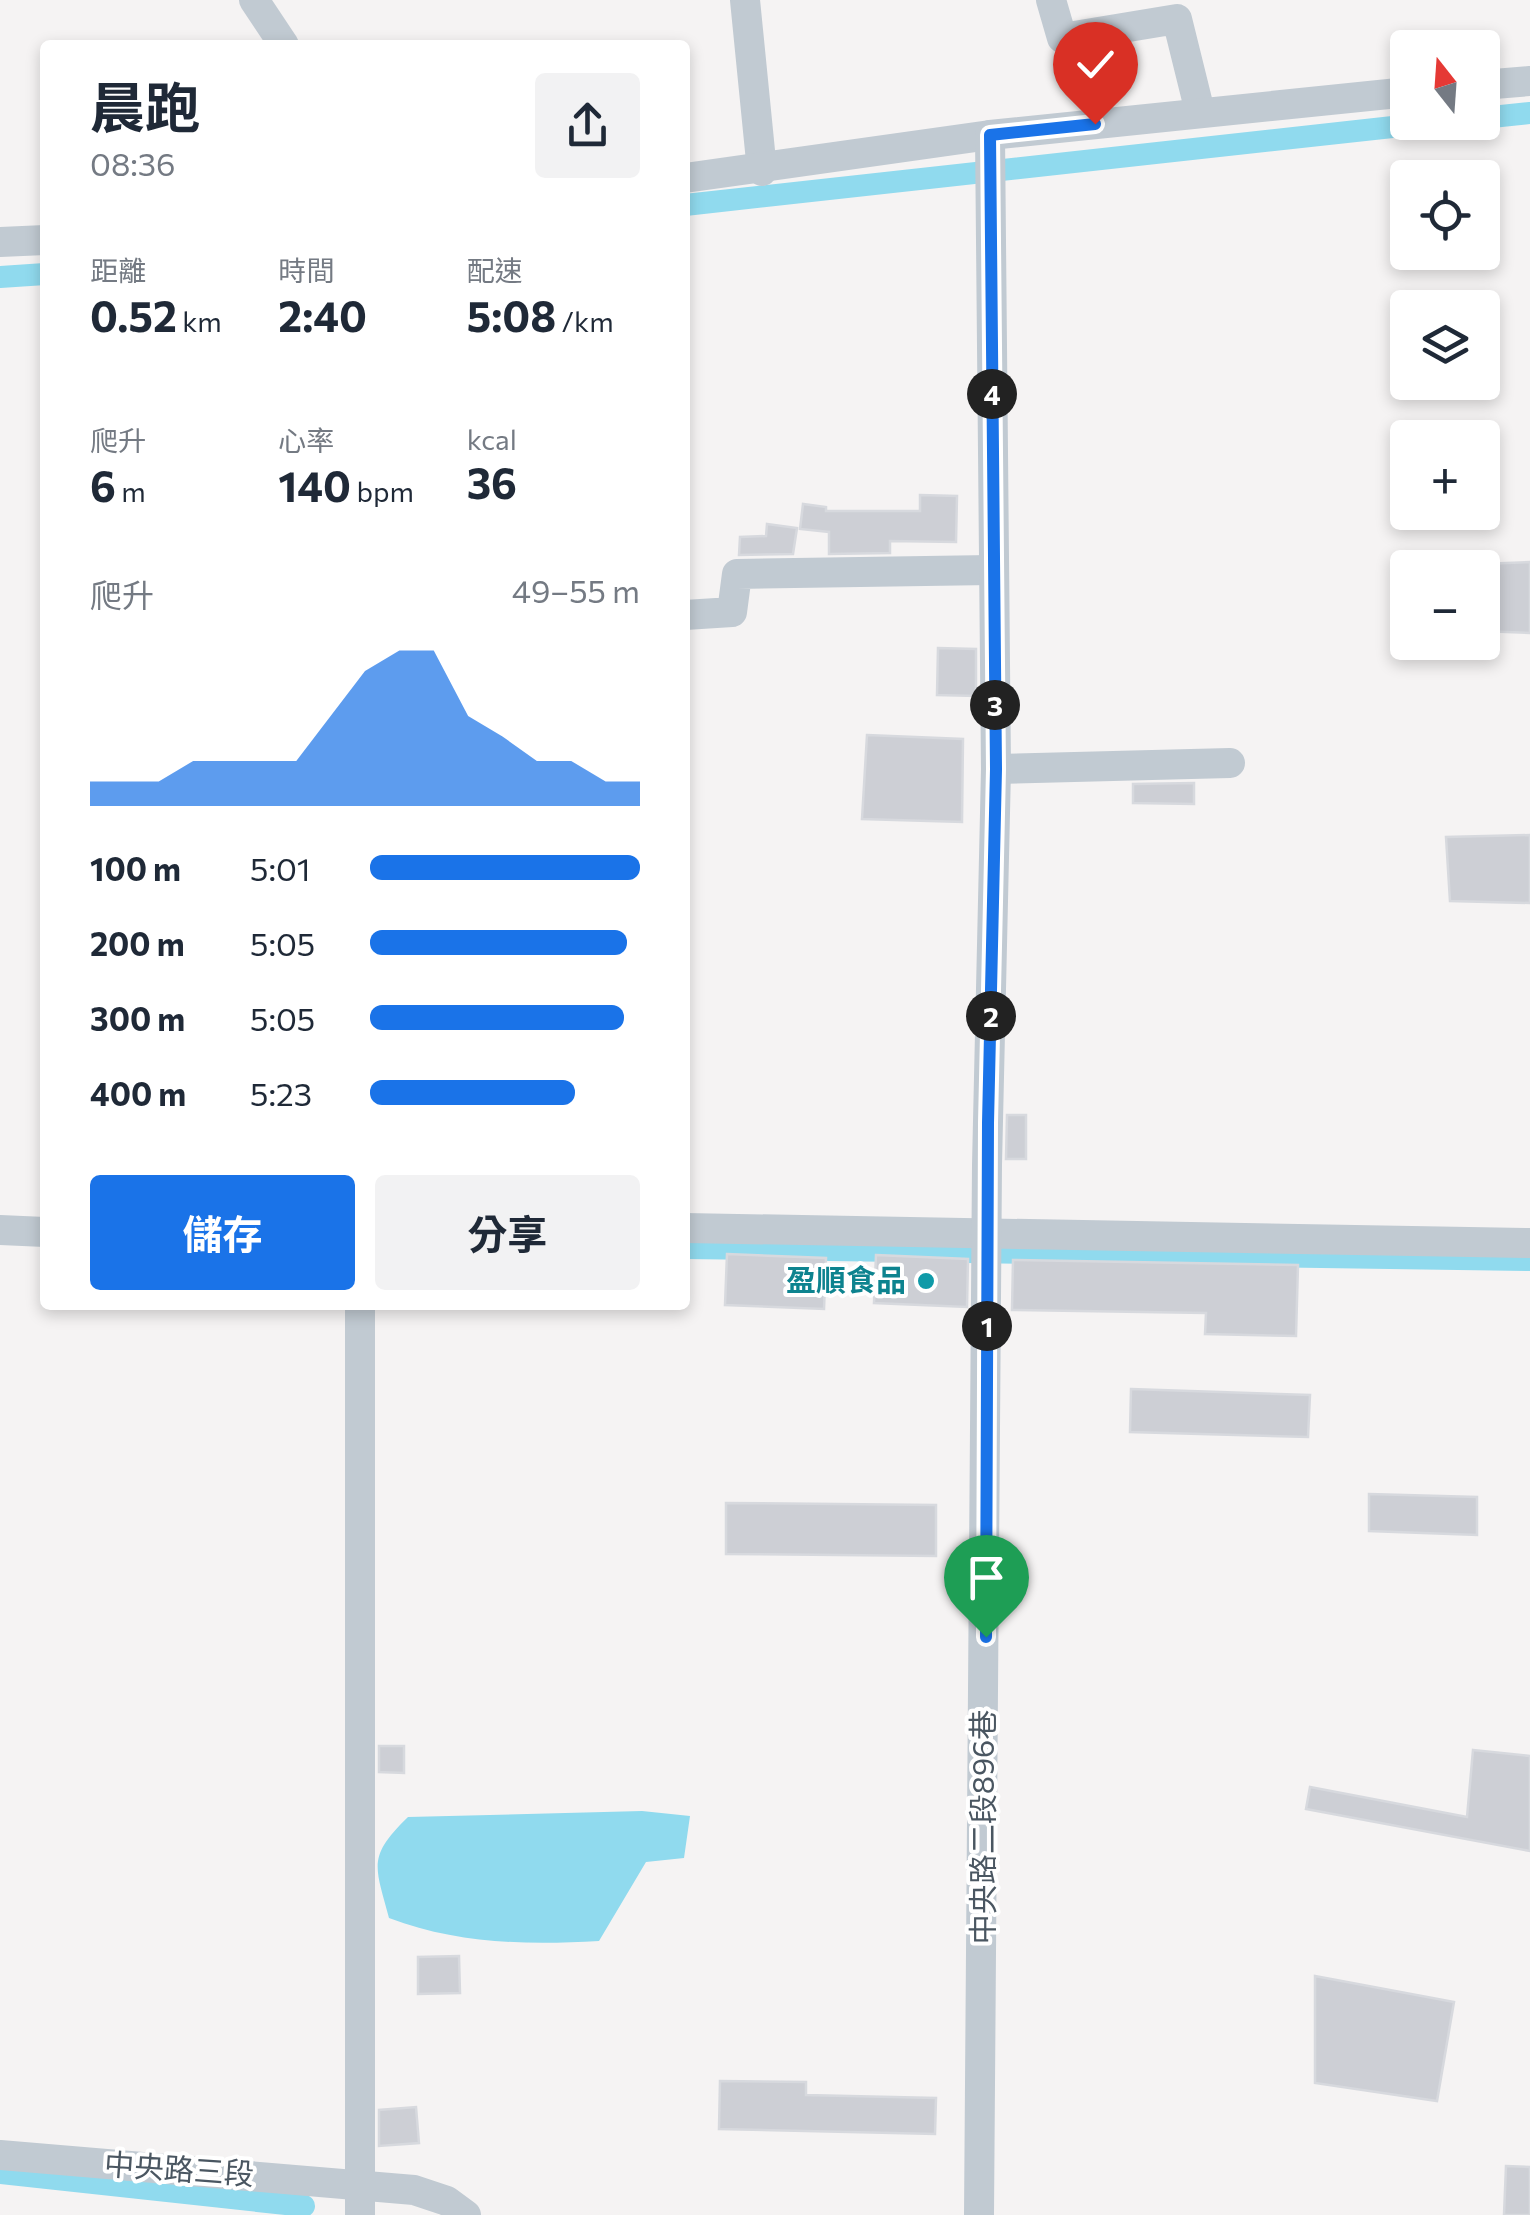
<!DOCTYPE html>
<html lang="zh-TW">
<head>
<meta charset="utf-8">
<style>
  body { margin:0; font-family:Commissioner,"Noto Sans TC",sans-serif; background:#f2f2f3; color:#1f2937; height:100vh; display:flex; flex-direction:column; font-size:38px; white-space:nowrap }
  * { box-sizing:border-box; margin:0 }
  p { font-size:32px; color:#747a83 }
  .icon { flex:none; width:55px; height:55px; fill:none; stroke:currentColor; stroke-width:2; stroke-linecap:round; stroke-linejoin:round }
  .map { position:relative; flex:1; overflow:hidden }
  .details { position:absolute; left:40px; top:40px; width:650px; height:1270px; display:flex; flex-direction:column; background:#fff; border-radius:10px; box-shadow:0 5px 15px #0003 }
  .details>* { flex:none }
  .needle { width:65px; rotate:343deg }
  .tools { position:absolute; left:1390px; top:30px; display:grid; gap:20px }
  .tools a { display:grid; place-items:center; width:110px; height:110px; border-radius:10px; background:#fff; box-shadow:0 5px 15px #0003; font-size:50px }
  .pin { position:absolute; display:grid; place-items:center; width:85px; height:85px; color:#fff; margin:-102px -42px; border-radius:50% 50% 50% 0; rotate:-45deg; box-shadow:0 0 10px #0007 }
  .pin .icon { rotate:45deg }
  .km { position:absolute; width:50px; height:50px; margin:-25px; border-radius:50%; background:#222; color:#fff; font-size:28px; line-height:50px; text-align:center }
  .round { display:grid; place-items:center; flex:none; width:105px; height:105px; border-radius:10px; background:#f2f2f3 }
  .summary { display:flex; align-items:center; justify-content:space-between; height:170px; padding:0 50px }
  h1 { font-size:55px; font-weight:700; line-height:75px }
  .metrics { display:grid; grid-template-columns:repeat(3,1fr); gap:15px; height:170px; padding:10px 50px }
  .metrics div { display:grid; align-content:center }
  .metrics b { font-size:42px; font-weight:700 }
  .metrics small { font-size:28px; font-weight:400 }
  .metrics p { font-size:28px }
  .chart { height:280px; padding:20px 50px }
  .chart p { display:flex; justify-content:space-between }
  .chart svg { width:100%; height:180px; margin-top:10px; fill:#1a73e8; opacity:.7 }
  .cta { display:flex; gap:20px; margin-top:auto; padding:20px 50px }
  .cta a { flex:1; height:115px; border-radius:10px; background:#1a73e8; color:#fff; font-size:40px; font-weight:700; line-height:115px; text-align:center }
  .cta a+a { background:#f2f2f3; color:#1f2937 }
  ul { padding:0 50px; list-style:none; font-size:32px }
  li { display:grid; grid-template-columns:160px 120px 1fr; align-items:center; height:75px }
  li i { height:25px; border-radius:12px; background:#1a73e8 }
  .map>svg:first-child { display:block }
  .water { fill:#90daee }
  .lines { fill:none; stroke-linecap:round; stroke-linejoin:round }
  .canal { stroke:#90daee; stroke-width:22 }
  .building { fill:#cdcfd5; stroke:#d7d9de; stroke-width:2.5 }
  .minor { stroke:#c1cad2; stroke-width:30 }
  .route-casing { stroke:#fff; stroke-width:20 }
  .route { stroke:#1a73e8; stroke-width:12 }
  .culture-dot { fill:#0f9aa8; stroke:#fff; stroke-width:4 }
  .labels { text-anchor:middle; stroke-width:8; stroke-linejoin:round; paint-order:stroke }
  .culture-label { font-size:30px; font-weight:bold; fill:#0d838f; stroke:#fff; text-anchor:end }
  .street-label { font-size:30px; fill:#4a5661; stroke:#fff }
</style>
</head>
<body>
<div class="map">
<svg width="1530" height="2215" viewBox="0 0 1530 2215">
  <rect width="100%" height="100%" fill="#f5f3f3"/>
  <path class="water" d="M 642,1811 L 690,1816 L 684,1858 L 646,1862 L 599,1941 C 527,1945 457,1944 389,1918 C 375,1865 367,1857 408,1817 Z"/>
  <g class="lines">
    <g class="canal">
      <polyline points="1482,118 1530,113"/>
      <polyline points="685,205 1438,122"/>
      <polyline points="0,277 45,274"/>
      <polyline points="685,1248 1530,1260"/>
      <polyline points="0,2173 304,2206"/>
    </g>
  </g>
  <g class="building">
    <polygon points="920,495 957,496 956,542 890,541 890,553 829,554 829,532 800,529 803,504 826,507 826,511 920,511"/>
    <polygon points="767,524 797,528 793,554 739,555 740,537 766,536"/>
    <polygon points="1530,562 1530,633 1482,631 1482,564"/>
    <polygon points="938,648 976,649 976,696 937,695"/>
    <polygon points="867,735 963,739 962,822 862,819"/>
    <polygon points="1194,783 1194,804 1133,803 1133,784"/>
    <polygon points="1530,835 1530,903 1450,901 1446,837"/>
    <polygon points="1007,1115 1026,1115 1026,1159 1006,1159"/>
    <polygon points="727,1254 826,1258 824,1309 725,1305"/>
    <polygon points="876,1255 968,1259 967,1307 874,1303"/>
    <polygon points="1013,1260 1298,1265 1296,1336 1205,1334 1206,1313 1012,1310"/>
    <polygon points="1131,1389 1310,1395 1308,1437 1130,1432"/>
    <polygon points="1369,1494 1477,1497 1477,1535 1369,1531"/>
    <polygon points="726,1503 936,1505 936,1556 726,1554"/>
    <polygon points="379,1746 404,1746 404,1773 379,1772"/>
    <polygon points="1473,1750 1530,1756 1530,1851 1306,1809 1310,1787 1467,1817"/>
    <polygon points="459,1956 460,1993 418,1994 418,1957"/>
    <polygon points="1315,1976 1454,2002 1437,2101 1315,2083"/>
    <polygon points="720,2081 806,2082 806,2095 936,2098 935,2134 719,2129"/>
    <polygon points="416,2107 419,2143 379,2146 379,2110"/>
    <polygon points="1506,2166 1530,2167 1530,2215 1504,2215"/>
  </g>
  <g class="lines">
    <g class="minor">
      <polyline points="254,0 284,45"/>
      <polyline points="745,0 762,171"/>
      <polyline points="1051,0 1062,38 1177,19 1200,112"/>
      <polyline points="1482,85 1530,81"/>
      <polyline points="685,178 990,135 1408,92"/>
      <polyline points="0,242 45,240"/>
      <polyline points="685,615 732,612 737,574 991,570"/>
      <polyline points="996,769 1230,763"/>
      <polyline points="685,1228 1530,1243"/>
      <polyline points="0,1230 45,1232"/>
      <polyline points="0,2155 414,2190 447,2201 466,2215"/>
      <polyline points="360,2215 360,1305"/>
      <polyline points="979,2215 987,1165 996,769 990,135"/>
    </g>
  </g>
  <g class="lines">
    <defs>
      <polyline id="route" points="986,1637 988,1123 996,769 990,135 1095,124"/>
    </defs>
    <use href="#route" class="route-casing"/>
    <use href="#route" class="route"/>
  </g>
  <circle class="culture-dot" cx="926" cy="1281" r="10"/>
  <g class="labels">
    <g class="culture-label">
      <text x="906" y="1291">盈順食品</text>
    </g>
    <g class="street-label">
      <text transform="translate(984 1827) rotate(-90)" y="10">中央路二段896巷</text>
      <text transform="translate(179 2170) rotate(4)" y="10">中央路三段</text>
    </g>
  </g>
</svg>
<div class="tools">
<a><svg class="needle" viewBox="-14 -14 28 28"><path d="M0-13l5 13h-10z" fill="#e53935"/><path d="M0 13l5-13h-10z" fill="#747a83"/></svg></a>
<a><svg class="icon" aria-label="locate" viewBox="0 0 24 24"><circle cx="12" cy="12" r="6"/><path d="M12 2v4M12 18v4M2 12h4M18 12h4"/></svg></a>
<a><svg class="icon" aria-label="layers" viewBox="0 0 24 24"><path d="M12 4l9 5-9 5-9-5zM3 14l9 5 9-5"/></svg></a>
<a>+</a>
<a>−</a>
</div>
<div class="pin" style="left:986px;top:1637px;background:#1e9e55"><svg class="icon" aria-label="arrive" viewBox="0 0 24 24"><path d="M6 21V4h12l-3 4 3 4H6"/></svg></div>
<div class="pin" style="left:1095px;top:124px;background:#d93025"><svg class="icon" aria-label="check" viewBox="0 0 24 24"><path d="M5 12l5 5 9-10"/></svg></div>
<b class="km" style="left:987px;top:1326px">1</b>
<b class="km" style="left:991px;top:1016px">2</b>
<b class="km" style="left:995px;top:705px">3</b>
<b class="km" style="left:992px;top:394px">4</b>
<section class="details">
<div class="summary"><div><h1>晨跑</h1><p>08:36</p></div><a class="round"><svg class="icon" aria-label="share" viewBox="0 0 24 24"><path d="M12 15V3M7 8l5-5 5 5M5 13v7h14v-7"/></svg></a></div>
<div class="metrics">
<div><p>距離</p><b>0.52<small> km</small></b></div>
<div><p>時間</p><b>2:40</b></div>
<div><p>配速</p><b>5:08<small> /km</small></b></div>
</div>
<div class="metrics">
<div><p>爬升</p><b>6<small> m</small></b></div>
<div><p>心率</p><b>140<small> bpm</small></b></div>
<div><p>kcal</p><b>36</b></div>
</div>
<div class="chart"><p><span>爬升</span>49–55 m</p>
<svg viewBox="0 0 160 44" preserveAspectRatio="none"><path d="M0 44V38L10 38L20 38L30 33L40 33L50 33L60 33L70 22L80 11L90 6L100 6L110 22L120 27L130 33L140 33L150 38L160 38V44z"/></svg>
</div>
<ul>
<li><b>100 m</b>5:01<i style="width:100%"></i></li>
<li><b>200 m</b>5:05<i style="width:95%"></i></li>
<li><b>300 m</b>5:05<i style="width:94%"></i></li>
<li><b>400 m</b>5:23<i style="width:76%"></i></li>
</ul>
<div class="cta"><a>儲存</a><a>分享</a></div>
</section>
</div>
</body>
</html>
